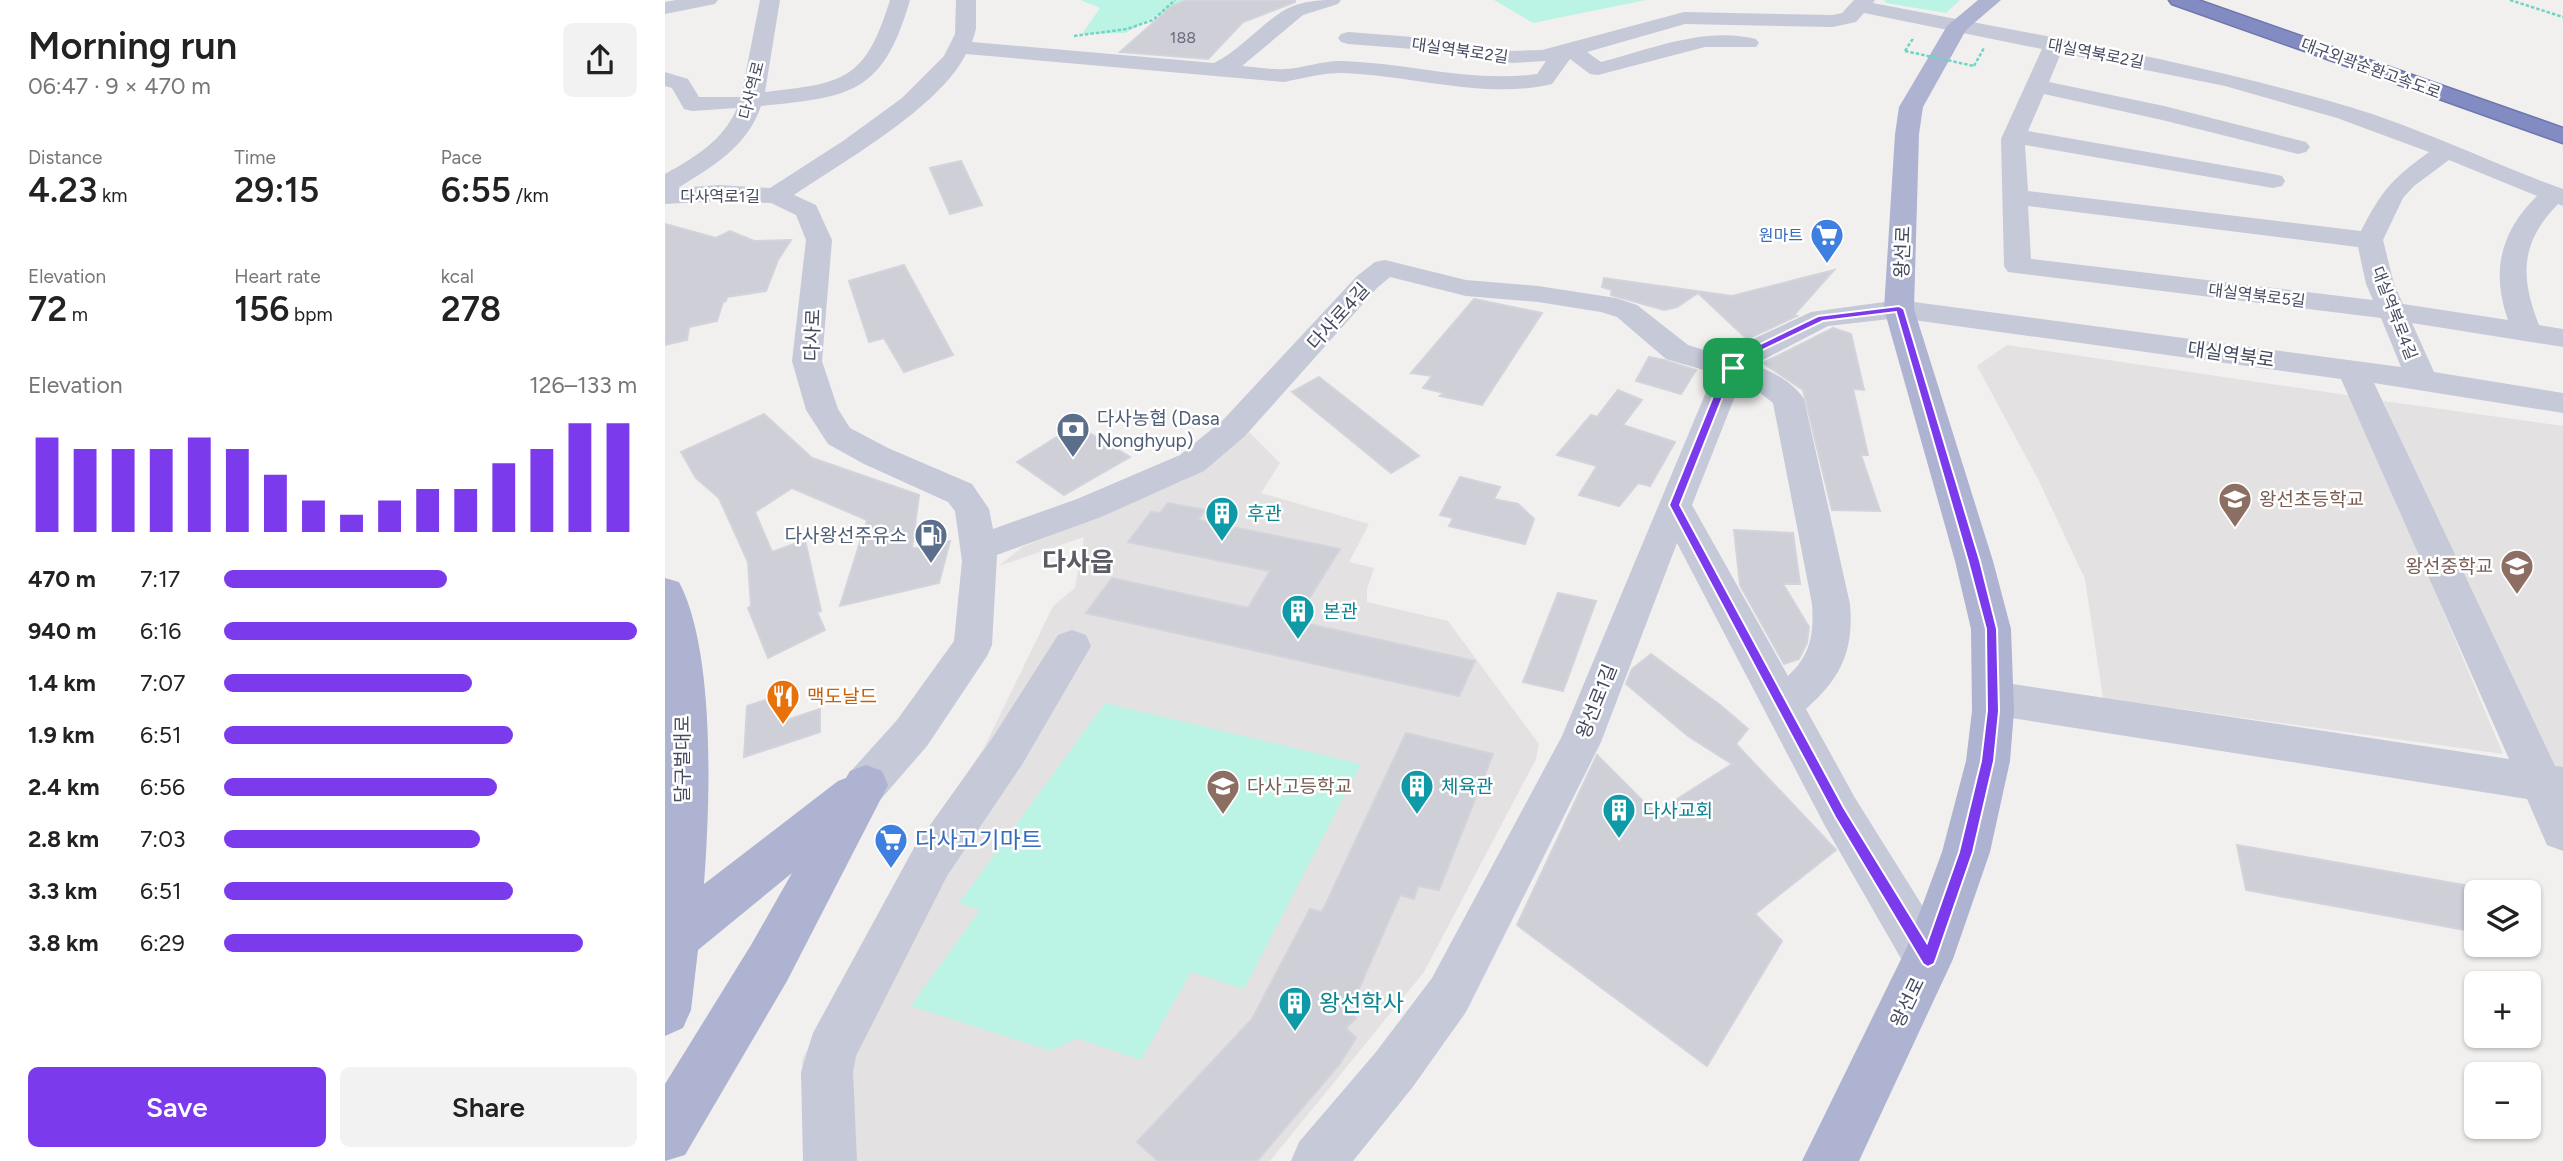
<!DOCTYPE html>
<html lang="en">
<head>
<meta charset="utf-8">
<style>
  body { margin:0; font-family:Figtree,"Noto Sans KR",sans-serif; background:#f2f2f2; color:#222; height:100vh; display:flex; flex-direction:column; font-size:26px; white-space:nowrap }
  * { box-sizing:border-box; margin:0 }
  p { font-size:23px; color:#767676 }
  .icon { flex:none; width:38px; height:38px; fill:none; stroke:currentColor; stroke-width:2; stroke-linecap:round; stroke-linejoin:round }
  .map { position:relative; flex:1; overflow:hidden }
  .drawer { display:flex; flex-direction:column; background:#fff; width:665px }
  .drawer>* { flex:none }
  .controls { position:absolute; left:1799px; top:880px; display:grid; gap:14px }
  .controls a { display:grid; place-items:center; width:77px; height:77px; border-radius:10px; background:#fff; box-shadow:0 2px 5px #0004; font-size:35px }
  .pin { position:absolute; display:grid; place-items:center; width:60px; height:60px; color:#fff; margin:-30px; border-radius:14px; box-shadow:0 4px 10px #0006 }
  .round { display:grid; place-items:center; flex:none; width:74px; height:74px; border-radius:10px; background:#f2f2f2 }
  .overview { display:flex; align-items:center; justify-content:space-between; height:119px; padding:0 28px }
  h1 { font-size:38px; font-weight:600; line-height:52px }
  .metrics { display:grid; grid-template-columns:repeat(3,1fr); gap:10px; height:119px; padding:7px 28px }
  .metrics div { display:grid; align-content:center }
  .metrics b { font-size:35px; font-weight:600 }
  .metrics small { font-size:19px; font-weight:400 }
  .metrics p { font-size:19px }
  .chart { height:196px; padding:14px 28px }
  .chart p { display:flex; justify-content:space-between }
  .chart svg { width:100%; height:126px; margin-top:7px; stroke:#7c3aed; stroke-width:6 }
  .action { display:flex; gap:14px; margin-top:auto; padding:14px 28px }
  .action a { flex:1; height:80px; border-radius:10px; background:#7c3aed; color:#fff; font-size:28px; font-weight:600; line-height:80px; text-align:center }
  .action a+a { background:#f2f2f2; color:#222 }
  ul { padding:0 28px; list-style:none; font-size:23px }
  li { display:grid; grid-template-columns:112px 84px 1fr; align-items:center; height:52px }
  li i { height:18px; border-radius:9px; background:#7c3aed }
  main { display:flex; flex:1; min-height:0 }
  .map>svg:first-child { display:block }
  .education { fill:#e3e1e1 }
  .green { fill:#bbf3e4 }
  .building { fill:#cfcfd8; stroke:#d3d3dc; stroke-width:2 }
  .lines { fill:none; stroke-linecap:round; stroke-linejoin:round }
  .highway-casing { stroke:#6e77ae; stroke-width:3 }
  .path { stroke:#70d4c5; stroke-width:2.5; stroke-dasharray:3.5 2; stroke-linecap:butt }
  .minor { fill:#c5c9d8; fill-rule:evenodd }
  .major { fill:#adb3d1; fill-rule:evenodd }
  .highway { fill:#838cc2; fill-rule:evenodd }
  .path-bridge { stroke:#70d4c5; stroke-width:2.5; stroke-dasharray:3.5 2; stroke-linecap:butt }
  .route { fill:#7c3aed; stroke:#fff; stroke-width:2; fill-rule:evenodd }
  .labels { text-anchor:middle; stroke-width:5; stroke-linejoin:round; paint-order:stroke }
  .number-label { font-size:16px; fill:#686b7d }
  .far-street-label { font-size:16px; fill:#464a5f; stroke:#fff }
  .far-shop-label { font-size:16px; fill:#366cbe; stroke:#fff; text-anchor:end }
  .street-label { font-size:19px; fill:#464a5f; stroke:#fff }
  .service-label { font-size:19px; fill:#4e5e75; stroke:#fff; text-anchor:start }
  .education-label { font-size:19px; fill:#785e54; stroke:#fff; text-anchor:start }
  .culture-label { font-size:19px; fill:#0d838f; stroke:#fff; text-anchor:start }
  .food-label { font-size:19px; fill:#c56008; stroke:#fff; text-anchor:start }
  .near-shop-label { font-size:23px; fill:#366cbe; stroke:#fff; text-anchor:start }
  .near-culture-label { font-size:23px; fill:#0d838f; stroke:#fff; text-anchor:start }
  .district-label { font-size:26px; font-weight:bold; fill:#5b5c65; stroke:#fff }
</style>
</head>
<body>
<main>
<section class="drawer">
<div class="overview"><div><h1>Morning run</h1><p>06:47 · 9 × 470 m</p></div><a class="round"><svg class="icon" aria-label="share" viewBox="0 0 24 24"><path d="M12 15V3M7 8l5-5 5 5M5 13v7h14v-7"/></svg></a></div>
<div class="metrics">
<div><p>Distance</p><b>4.23<small> km</small></b></div>
<div><p>Time</p><b>29:15</b></div>
<div><p>Pace</p><b>6:55<small> /km</small></b></div>
</div>
<div class="metrics">
<div><p>Elevation</p><b>72<small> m</small></b></div>
<div><p>Heart rate</p><b>156<small> bpm</small></b></div>
<div><p>kcal</p><b>278</b></div>
</div>
<div class="chart"><p><span>Elevation</span>126–133 m</p>
<svg viewBox="0 0 160 44" preserveAspectRatio="none"><path d="M5 44V11M15 44V15M25 44V15M35 44V15M45 44V11M55 44V15M65 44V24M75 44V33M85 44V38M95 44V33M105 44V29M115 44V29M125 44V20M135 44V15M145 44V6M155 44V6"/></svg>
</div>
<ul>
<li><b>470 m</b>7:17<i style="width:54%"></i></li>
<li><b>940 m</b>6:16<i style="width:100%"></i></li>
<li><b>1.4 km</b>7:07<i style="width:60%"></i></li>
<li><b>1.9 km</b>6:51<i style="width:70%"></i></li>
<li><b>2.4 km</b>6:56<i style="width:66%"></i></li>
<li><b>2.8 km</b>7:03<i style="width:62%"></i></li>
<li><b>3.3 km</b>6:51<i style="width:70%"></i></li>
<li><b>3.8 km</b>6:29<i style="width:87%"></i></li>
</ul>
<div class="action"><a>Save</a><a>Share</a></div>
</section>
<div class="map">
<svg width="1898" height="1161" viewBox="0 0 1898 1161">
  <rect width="100%" height="100%" fill="#f2f0ef"/>
  <g class="education">
    <polygon points="1342,345 1688,396 1838,754 1438,698 1420,579 1373,479 1312,366"/>
    <polygon points="1718,401 1898,426 1898,769 1882,767"/>
    <polygon points="584,432 615,463 596,493 704,524 684,562 709,568 702,589 702,602 783,621 874,744 871,759 759,972 605,1161 139,1161 137,1059 237,873 320,746 388,606 410,588 419,537 334,566 357,547 520,480"/>
  </g>
  <g class="green">
    <polygon points="415,0 520,0 460,33 417,34 435,8"/>
    <polygon points="829,0 981,0 868,23"/>
    <polygon points="1219,0 1295,0 1281,13 1221,3"/>
    <polygon points="440,703 696,764 579,989 526,972 476,1060 412,1038 386,1051 246,1006 315,910 294,903"/>
  </g>
  <g class="building">
    <polygon points="522,0 630,0 630,2 578,22 543,59 455,52 507,6"/>
    <polygon points="296,161 317,205 285,214 265,168"/>
    <polygon points="0,224 51,238 65,231 89,241 126,240 113,260 101,291 62,297 61,301 58,302 52,321 24,327 22,340 0,345"/>
    <polygon points="239,265 288,355 239,372 219,338 204,342 184,281"/>
    <polygon points="1169,270 1129,315 1132,316 1082,339 1033,293 1012,307 999,310 946,295 947,290 937,287 939,278 1067,296"/>
    <polygon points="809,299 877,313 817,405 775,396 779,393 758,388 767,376 746,373"/>
    <polygon points="1168,328 1186,334 1199,390 1188,389 1203,455 1196,455 1215,511 1167,510 1138,390 1098,363"/>
    <polygon points="984,357 999,360 1031,370 1016,394 971,381"/>
    <polygon points="654,377 754,456 726,473 627,392"/>
    <polygon points="953,390 977,400 958,425 1010,442 985,486 973,483 954,506 914,495 932,466 892,455 926,415 932,417"/>
    <polygon points="99,414 147,458 254,495 247,549 285,541 274,583 175,606 202,520 127,488 90,512 107,552 140,540 156,611 152,612 160,630 103,658 83,608 86,606 83,562 54,498 31,478 16,452"/>
    <polygon points="411,425 465,457 399,495 352,462"/>
    <polygon points="795,477 835,487 829,499 853,504 869,519 860,544 784,526 788,518 775,515"/>
    <polygon points="503,503 540,510 533,520 675,549 630,621 810,661 794,696 421,613 447,578 583,608 605,571 463,542 486,512 495,513"/>
    <polygon points="1069,530 1128,533 1135,584 1118,584 1144,627 1142,643 1134,659 1119,664 1075,585"/>
    <polygon points="893,593 931,601 898,691 858,682"/>
    <polygon points="986,654 1055,705 1083,729 1071,744 1171,850 1090,914 1117,941 1042,1066 852,925 932,755 990,813 1067,764 1023,736 961,684 967,669"/>
    <polygon points="120,694 119,721 155,709 155,732 79,757 82,706"/>
    <polygon points="741,733 828,754 774,890 753,886 749,899 735,895 692,993 682,1006 691,1018 681,1028 691,1038 674,1065 592,1161 493,1161 472,1142 587,1019 645,909 657,912"/>
    <polygon points="1572,845 1811,887 1811,932 1581,890"/>
  </g>
  <g class="lines">
    <defs>
      <polygon id="highway" points="1504,0 1533,0 1898,128 1898,143 1507,4"/>
    </defs>
    <use href="#highway" class="highway-casing"/>
    <g class="path">
      <polyline points="1845,0 1898,17"/>
      <polyline points="409,36 462,29 488,20 510,0"/>
      <polyline points="1240,51 1249,37"/>
      <polyline points="1309,66 1319,48"/>
    </g>
    <g class="minor">
      <polygon points="11,0 53,0 50,4 0,14 0,2"/>
      <path d="M 95,0 L 115,0 L 100,92 C 179,83 200,81 225,0 L 245,0 C 218,94 186,97 96,106 C 82,147 48,166 13,188 L 53,185 L 105,188 L 178,141 L 237,98 L 279,56 L 290,34 L 291,0 L 311,0 L 311,29 L 307,42 L 549,63 C 576,50 604,15 628,6 C 644,0 659,0 676,0 L 673,4 L 638,15 L 577,66 C 591,67 606,70 620,69 C 640,68 658,60 678,61 C 742,63 808,83 872,74 L 881,61 L 847,63 L 748,49 L 683,44 L 676,42 L 673,38 L 676,34 L 683,32 L 748,37 L 847,51 L 877,50 L 1019,12 L 1168,15 L 1177,13 L 1189,0 L 1210,0 L 1208,3 C 1368,34 1528,61 1685,107 C 1758,129 1826,163 1898,189 L 1898,206 L 1893,204 C 1855,243 1855,277 1874,325 L 1898,329 L 1898,347 L 1747,323 L 1769,372 L 1898,393 L 1898,413 L 1709,383 L 1890,766 L 1898,767 L 1898,851 L 1882,845 L 1862,799 L 1328,715 L 1314,710 L 1308,698 L 1314,686 L 1328,681 L 1844,759 L 1676,379 L 1234,318 L 1163,326 L 1088,365 C 1107,371 1128,382 1139,399 L 1185,604 C 1189,651 1176,678 1141,709 L 1190,798 L 1280,942 L 1287,959 L 1280,976 L 1263,983 L 1246,976 L 1160,826 L 1012,543 L 936,742 L 801,1012 L 747,1088 L 688,1161 L 626,1161 L 634,1142 L 711,1052 L 767,978 L 897,736 L 1049,373 L 1001,359 L 952,317 L 936,312 L 873,302 L 801,296 L 725,277 L 712,288 L 580,436 L 539,471 L 436,517 L 332,555 L 327,645 L 322,656 L 262,746 L 216,799 L 201,804 L 186,799 L 180,785 L 186,771 L 232,720 L 289,641 L 297,561 L 290,511 L 283,502 L 199,464 L 163,444 L 141,410 L 127,361 L 141,240 L 131,215 L 106,203 L 53,201 L 0,204 L 0,174 C 30,157 58,141 72,108 L 27,111 L 19,109 L 7,88 L 0,86 L 0,72 L 23,79 L 34,97 L 76,97 ZM 1199,13 L 1377,49 L 1336,139 L 1339,266 L 1343,272 L 1716,318 L 1736,367 L 1234,300 L 1146,312 L 1071,347 L 1061,357 L 1023,345 L 972,305 L 951,298 L 873,286 L 801,280 L 720,260 L 710,262 L 692,276 L 558,420 L 515,455 L 412,499 L 328,529 L 324,509 L 307,484 L 223,448 L 185,428 L 173,409 L 157,361 L 167,240 L 151,205 L 129,195 C 179,161 274,108 301,54 L 619,82 C 638,78 658,73 677,73 C 745,75 821,100 887,84 L 905,59 L 925,74 L 933,75 L 1040,47 L 1091,47 L 1094,43 L 1091,39 C 1040,26 986,49 936,62 L 922,52 L 1020,24 L 1168,27 L 1191,22 ZM 1396,53 L 1560,86 L 1672,118 L 1764,152 C 1727,179 1717,190 1696,231 L 1363,191 L 1360,145 L 1608,188 L 1617,186 L 1620,181 L 1617,176 L 1608,174 L 1363,131 L 1379,94 L 1497,120 L 1633,154 L 1641,152 L 1645,147 L 1641,142 L 1499,106 L 1384,82 ZM 1784,160 L 1872,196 C 1835,232 1826,272 1843,320 L 1738,304 L 1729,284 L 1718,240 L 1738,198 L 1749,186 ZM 1363,206 L 1693,247 L 1701,284 L 1708,300 L 1366,259 ZM 1076,381 L 1084,384 L 1108,403 L 1147,604 C 1149,634 1146,655 1123,676 L 1027,505 Z"/>
      <polygon points="407,630 421,635 426,646 358,763 282,876 191,1056 188,1072 192,1161 138,1161 136,1072 148,1033 250,846 328,737 393,635"/>
    </g>
    <g class="major">
      <polygon points="1313,0 1336,0 1301,30 1258,107 1254,134 1249,309 1328,561 1346,629 1349,711 1345,761 1325,852 1288,959 1194,1161 1137,1161 1242,947 1277,852 1301,761 1307,711 1306,629 1290,561 1219,309 1230,134 1234,107 1282,26"/>
      <path d="M 0,578 L 14,582 C 51,652 45,805 39,884 L 173,781 L 181,778 L 185,771 L 201,765 L 217,771 L 223,785 L 122,981 L 20,1155 L 0,1161 L 0,1084 L 86,945 L 127,873 L 33,950 L 26,1010 L 18,1028 L 0,1036 Z"/>
    </g>
    <use href="#highway" class="highway"/>
    <polyline class="path-bridge" points="1240,51 1309,66"/>
  </g>
  <path class="route" d="M 1234,306 L 1239,309 L 1315,561 L 1332,629 L 1334,711 L 1329,761 L 1308,852 L 1271,959 L 1269,964 L 1263,967 L 1258,964 L 1170,817 L 1004,505 L 1051,389 L 1065,365 L 1079,352 L 1153,316 ZM 1231,312 L 1303,561 L 1321,629 L 1322,711 L 1316,761 L 1294,852 L 1262,943 L 1179,808 L 1015,505 L 1061,389 L 1072,369 L 1085,356 L 1158,321 Z"/>
  <defs>
    <symbol id="supermarket-pin" viewBox="-11 -11 22 30"><path d="M0 17L-7.5 6A9.5 9.5 0 1 1 7.5 6Z" fill="#3f7fe0" stroke="#fff"/><path d="M-6-5.5h2.5l.6 2H6L4.5 2H-2.5L-4.4-4H-6ZM-1.5 3.2a1.3 1.3 0 1 0 .1 0ZM3 3.2a1.3 1.3 0 1 0 .1 0Z" fill="#fff"/></symbol>
    <symbol id="bank-pin" viewBox="-11 -11 22 30"><path d="M0 17L-7.5 6A9.5 9.5 0 1 1 7.5 6Z" fill="#5c6f8a" stroke="#fff"/><path d="M-6-4H6V4H-6ZM0-2.3a2.3 2.3 0 1 0 0 4.6a2.3 2.3 0 1 0 0-4.6Z" fill="#fff"/></symbol>
    <symbol id="school-pin" viewBox="-11 -11 22 30"><path d="M0 17L-7.5 6A9.5 9.5 0 1 1 7.5 6Z" fill="#8d6e63" stroke="#fff"/><path d="M0-5L7-2L0 1L-7-2ZM-4 1L0 2.5L4 1V4Q0 6-4 4Z" fill="#fff"/></symbol>
    <symbol id="building-pin" viewBox="-11 -11 22 30"><path d="M0 17L-7.5 6A9.5 9.5 0 1 1 7.5 6Z" fill="#0f9aa8" stroke="#fff"/><path d="M-4-6H4V6H1V3H-1V6H-4ZM-2.5-4.3h1.7v1.8h-1.7ZM.8-4.3h1.7v1.8H.8ZM-2.5-1h1.7V.8h-1.7ZM.8-1h1.7V.8H.8Z" fill="#fff"/></symbol>
    <symbol id="fuel-pin" viewBox="-11 -11 22 30"><path d="M0 17L-7.5 6A9.5 9.5 0 1 1 7.5 6Z" fill="#5c6f8a" stroke="#fff"/><path d="M-5.5-6h7V0h2V4h1.3V-2.5L3-4.5l.8-.8L6-3V5H2.5V1h-1V6h-7ZM-4.2-4.7v3.2H.2V-4.7Z" fill="#fff"/></symbol>
    <symbol id="restaurant-pin" viewBox="-11 -11 22 30"><path d="M0 17L-7.5 6A9.5 9.5 0 1 1 7.5 6Z" fill="#e8710a" stroke="#fff"/><path d="M-5-6h1v4h1v-4h1v4h1v-4h1v5L-1.5 .5V6h-2V.5L-5-1ZM5-6V6H3V1.5H1.5Q1.5-4 5-6Z" fill="#fff"/></symbol>
  </defs>
  <g fill-rule="evenodd">
    <use href="#supermarket-pin" x="1143" y="216" width="38" height="52"/>
    <use href="#bank-pin" x="389" y="410" width="38" height="52"/>
    <use href="#school-pin" x="1551" y="480" width="38" height="52"/>
    <use href="#building-pin" x="538" y="494" width="38" height="52"/>
    <use href="#fuel-pin" x="247" y="516" width="38" height="52"/>
    <use href="#school-pin" x="1833" y="547" width="38" height="52"/>
    <use href="#building-pin" x="614" y="592" width="38" height="52"/>
    <use href="#restaurant-pin" x="99" y="677" width="38" height="52"/>
    <use href="#school-pin" x="539" y="767" width="38" height="52"/>
    <use href="#building-pin" x="733" y="767" width="38" height="52"/>
    <use href="#building-pin" x="935" y="791" width="38" height="52"/>
    <use href="#supermarket-pin" x="207" y="821" width="38" height="52"/>
    <use href="#building-pin" x="611" y="984" width="38" height="52"/>
  </g>
  <g class="labels">
    <g class="number-label">
      <text x="518" y="43">188</text>
    </g>
    <g class="far-street-label">
      <text transform="translate(795 50) rotate(8)" y="6">대실역북로2길</text>
      <text transform="translate(1431 53) rotate(11)" y="6">대실역북로2길</text>
      <text transform="translate(1706 68) rotate(20)" y="6">대구외곽순환고속도로</text>
      <text transform="translate(86 90) rotate(-76)" y="6">다사역로</text>
      <text x="55" y="202">다사역로1길</text>
      <text transform="translate(1592 295) rotate(7)" y="6">대실역북로5길</text>
      <text transform="translate(1730 313) rotate(69)" y="6">대실역북로4길</text>
    </g>
    <g class="far-shop-label">
      <text x="1138" y="241">원마트</text>
    </g>
    <g class="street-label">
      <text transform="translate(1237 252) rotate(-88)" y="7">왕선로</text>
      <text transform="translate(673 316) rotate(-48)" y="7">다사로4길</text>
      <text transform="translate(147 335) rotate(-88)" y="7">다사로</text>
      <text transform="translate(1566 354) rotate(8)" y="7">대실역북로</text>
      <text transform="translate(931 701) rotate(-68)" y="7">왕선로1길</text>
      <text transform="translate(17 759) rotate(-90)" y="7">달구벌대로</text>
      <text transform="translate(1242 1002) rotate(-64)" y="7">왕선로</text>
    </g>
    <g class="service-label">
      <text x="432" y="425">다사농협 (Dasa<tspan x="432" dy="22">Nonghyup)</tspan></text>
      <text x="242" y="542" text-anchor="end">다사왕선주유소</text>
    </g>
    <g class="education-label">
      <text x="1594" y="506">왕선초등학교</text>
      <text x="1828" y="573" text-anchor="end">왕선중학교</text>
      <text x="582" y="793">다사고등학교</text>
    </g>
    <g class="culture-label">
      <text x="582" y="520">후관</text>
      <text x="658" y="618">본관</text>
      <text x="776" y="793">체육관</text>
      <text x="978" y="817">다사교회</text>
    </g>
    <g class="food-label">
      <text x="142" y="703">맥도날드</text>
    </g>
    <g class="near-shop-label">
      <text x="250" y="848">다사고기마트</text>
    </g>
    <g class="near-culture-label">
      <text x="654" y="1011">왕선학사</text>
    </g>
    <g class="district-label">
      <text x="413" y="571">다사읍</text>
    </g>
  </g>
</svg>
<div class="controls">
<a><svg class="icon" aria-label="layers" viewBox="0 0 24 24"><path d="M12 4l9 5-9 5-9-5zM3 14l9 5 9-5"/></svg></a>
<a>+</a>
<a>−</a>
</div>
<div class="pin" style="left:1068px;top:368px;background:#1e9e55"><svg class="icon" aria-label="arrive" viewBox="0 0 24 24"><path d="M6 21V4h12l-3 4 3 4H6"/></svg></div>
</div>
</main>
</body>
</html>
